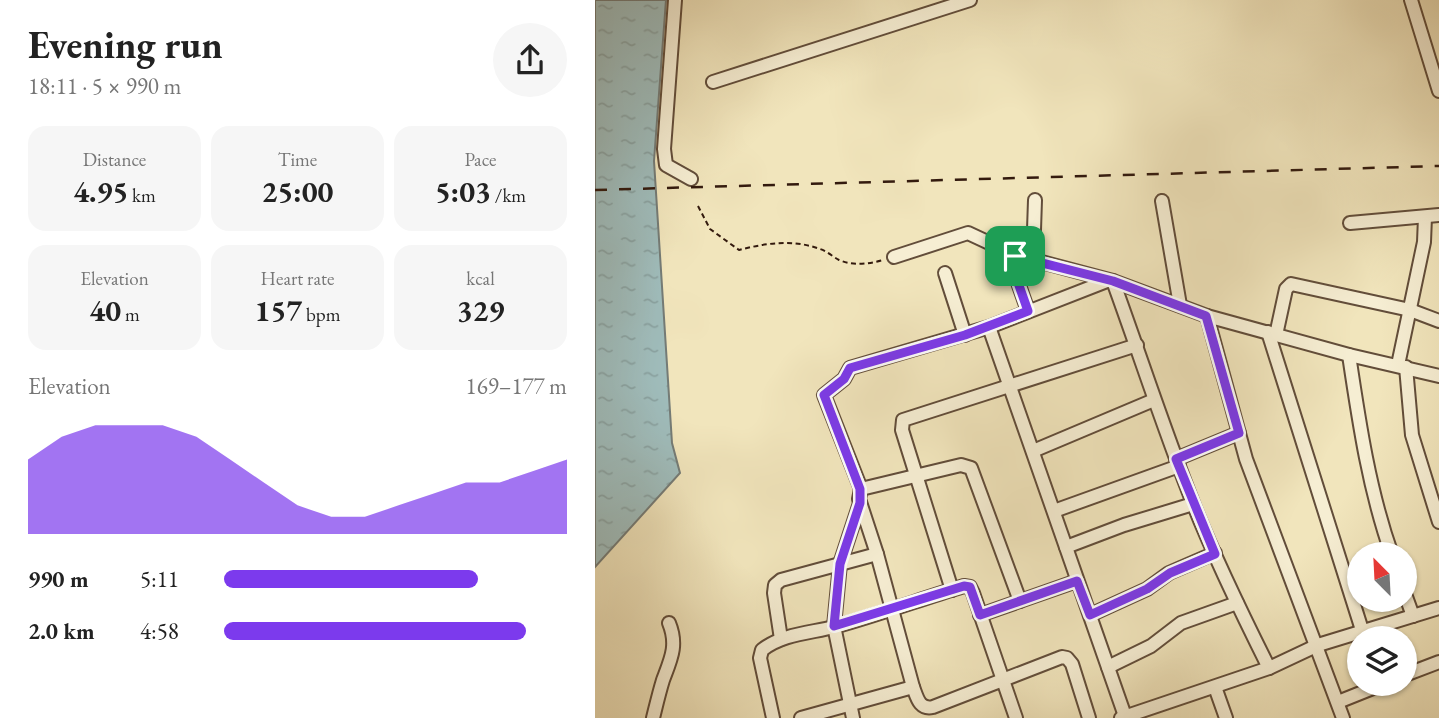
<!DOCTYPE html>
<html lang="en">
<head>
<meta charset="utf-8">
<style>
  body { margin:0; font-family:"EB Garamond",serif; background:#f6f6f6; color:#222; height:100vh; display:flex; flex-direction:column; font-size:26px; white-space:nowrap }
  * { box-sizing:border-box; margin:0 }
  p { font-size:23px; color:#767676 }
  .icon { flex:none; width:38px; height:38px; fill:none; stroke:currentColor; stroke-width:2; stroke-linecap:round; stroke-linejoin:round }
  .map { position:relative; flex:1; overflow:hidden }
  .details { display:flex; flex-direction:column; background:#fff; width:595px }
  .details>* { flex:none }
  .needle { width:46px; rotate:336deg }
  .controls { position:absolute; left:752px; top:542px; display:grid; gap:14px }
  .controls a { display:grid; place-items:center; width:70px; height:70px; border-radius:50%; background:#fff; box-shadow:0 2px 5px #0004; font-size:35px }
  .pin { position:absolute; display:grid; place-items:center; width:60px; height:60px; color:#fff; margin:-30px; border-radius:14px; box-shadow:0 4px 10px #0006 }
  .round { display:grid; place-items:center; flex:none; width:74px; height:74px; border-radius:37px; background:#f6f6f6 }
  .headline { display:flex; align-items:center; justify-content:space-between; height:119px; padding:0 28px }
  h1 { font-size:38px; font-weight:700; line-height:52px }
  .metrics { display:grid; grid-template-columns:repeat(3,1fr); gap:10px; height:119px; padding:7px 28px }
  .metrics div { display:grid; align-content:center; border-radius:18px; background:#f6f6f6; text-align:center }
  .metrics b { font-size:30px; font-weight:700 }
  .metrics small { font-size:19px; font-weight:400 }
  .metrics p { font-size:19px }
  .chart { height:196px; padding:14px 28px }
  .chart p { display:flex; justify-content:space-between }
  .chart svg { width:100%; height:126px; margin-top:7px; fill:#7c3aed; opacity:.7 }
  ul { padding:0 28px; list-style:none; font-size:23px }
  li { display:grid; grid-template-columns:112px 84px 1fr; align-items:center; height:52px }
  li i { height:18px; border-radius:9px; background:#7c3aed }
  main { display:flex; flex:1; min-height:0 }
  .map>svg:first-child { display:block }
  .water { fill:url(#water-ripples); stroke:#747b76; stroke-width:2 }
  .lines { fill:none; stroke-linecap:round; stroke-linejoin:round }
  .minor-casing { stroke:#624d3a; stroke-width:16 }
  .path { stroke:#331a0e; stroke-width:2; stroke-dasharray:5 3.5; stroke-linecap:butt }
  .minor { stroke:#f6eed3; stroke-width:12 }
  .rail { stroke:#331a0e; stroke-width:2.5; stroke-dasharray:12 12; stroke-linecap:butt }
  .route-casing { stroke:#fff; stroke-width:14 }
  .route { stroke:#7c3aed; stroke-width:9 }
</style>
</head>
<body>
<main>
<section class="details">
<div class="headline"><div><h1>Evening run</h1><p>18:11 · 5 × 990 m</p></div><a class="round"><svg class="icon" aria-label="share" viewBox="0 0 24 24"><path d="M12 15V3M7 8l5-5 5 5M5 13v7h14v-7"/></svg></a></div>
<div class="metrics">
<div><p>Distance</p><b>4.95<small> km</small></b></div>
<div><p>Time</p><b>25:00</b></div>
<div><p>Pace</p><b>5:03<small> /km</small></b></div>
</div>
<div class="metrics">
<div><p>Elevation</p><b>40<small> m</small></b></div>
<div><p>Heart rate</p><b>157<small> bpm</small></b></div>
<div><p>kcal</p><b>329</b></div>
</div>
<div class="chart"><p><span>Elevation</span>169–177 m</p>
<svg viewBox="0 0 160 44" preserveAspectRatio="none"><path d="M0 44V18L10 10L20 6L30 6L40 6L50 10L60 18L70 26L80 34L90 38L100 38L110 34L120 30L130 26L140 26L150 22L160 18V44z"/></svg>
</div>
<ul>
<li><b>990 m</b>5:11<i style="width:74%"></i></li>
<li><b>2.0 km</b>4:58<i style="width:88%"></i></li>
</ul>
</section>
<div class="map">
<svg width="844" height="718" viewBox="0 0 844 718">
  <defs>
    <pattern id="water-ripples" width="26" height="14" patternUnits="userSpaceOnUse" patternTransform="scale(1.75)"><rect width="26" height="14" fill="#9fbcbb"/><path d="M2 4q2-2 4 0t4 0M15 11q2-2 4 0t4 0" fill="none" stroke="#89a1a0"/></pattern>
  </defs>
  <rect width="100%" height="100%" fill="#f1e5bc"/>
  <filter id="stains"><feTurbulence type="fractalNoise" baseFrequency=".00286" numOctaves="4"/><feColorMatrix values="0 0 0 0 .2 0 0 0 0 .09 0 0 0 0 .02 0 0 0 .5 -.17"/></filter>
  <radialGradient id="worn" r=".72"><stop offset=".6" stop-color="#630" stop-opacity="0"/><stop offset="1" stop-color="#630" stop-opacity=".3"/></radialGradient>
  <polygon class="water" points="0,0 71,0 59,161 77,443 85,473 0,567"/>
  <g class="lines">
    <defs>
      <g id="minor">
        <polyline points="80,0 69,149 71,165 96,179"/>
        <polyline points="816,0 844,91"/>
        <polyline points="118,82 375,0"/>
        <polyline points="567,201 585,305"/>
        <polyline points="755,223 844,215"/>
        <polyline points="420,255 419,271 433,311"/>
        <polyline points="299,257 373,233 420,255 518,281 612,316 754,355 844,376"/>
        <polyline points="438,260 440,200"/>
        <polyline points="350,273 370,335"/>
        <path d="M 518,281 C 545,355 569,430 598,503 C 620,559 647,614 674,668"/>
        <polyline points="612,316 651,459 748,718"/>
        <polyline points="394,327 530,716"/>
        <polyline points="673,332 767,630"/>
        <polyline points="681,335 691,289 696,284 815,310 844,321"/>
        <path d="M 754,355 C 764,422 774,490 797,555"/>
        <polyline points="803,365 829,242 830,217"/>
        <polyline points="811,367 817,435 844,522"/>
        <polyline points="438,451 559,400"/>
        <polyline points="581,459 644,433"/>
        <polyline points="266,489 229,395 249,379 255,368 394,327 512,281"/>
        <polyline points="459,511 584,466"/>
        <polyline points="471,547 529,525 598,504"/>
        <polyline points="357,590 307,430 308,420 542,345"/>
        <polyline points="810,594 818,616"/>
        <path d="M 425,601 L 376,468 L 366,465 L 266,489 L 264,499 L 282,554 L 318,687 C 322,697 324,710 338,707 L 467,657 L 472,658 L 477,664 L 494,718"/>
        <polyline points="385,615 482,581"/>
        <polyline points="495,615 552,589 574,573 620,553"/>
        <polyline points="186,639 179,593 180,585 186,580 282,554"/>
        <polyline points="513,667 556,646 586,623 642,603"/>
        <polyline points="810,675 844,662"/>
        <polyline points="620,687 631,718"/>
        <polyline points="743,702 788,684"/>
        <path d="M 58,718 C 61,706 64,693 68,680 C 76,659 83,645 74,623"/>
        <path d="M 178,718 L 165,658 L 167,650 C 187,634 215,633 239,627 C 283,615 326,599 369,586 L 375,587 L 378,593 L 421,718"/>
        <polyline points="206,718 318,687"/>
        <polyline points="258,718 239,626 245,564 265,503"/>
        <polyline points="526,718 674,668 723,645 844,608"/>
      </g>
    </defs>
    <use href="#minor" class="minor-casing"/>
    <path class="path" d="M 103,206 L 115,229 L 144,250 C 171,243 198,239 225,249 C 232,251 238,257 244,260 C 258,266 274,264 288,260"/>
    <use href="#minor" class="minor"/>
    <polyline class="rail" points="0,190 844,166"/>
  </g>
  <g class="lines">
    <defs>
      <polygon id="route" points="420,256 518,281 611,316 644,433 581,459 620,554 575,573 552,589 495,615 482,581 385,615 375,587 369,586 239,626 245,564 265,503 265,489 229,395 249,379 255,368 370,335 433,311 421,277"/>
    </defs>
    <use href="#route" class="route-casing"/>
    <use href="#route" class="route"/>
  </g>
  <rect width="100%" height="100%" filter="url(#stains)"/>
  <rect width="100%" height="100%" fill="url(#worn)"/>
</svg>
<div class="controls">
<a><svg class="needle" viewBox="-14 -14 28 28"><path d="M0-13l5 13h-10z" fill="#e53935"/><path d="M0 13l5-13h-10z" fill="#767676"/></svg></a>
<a><svg class="icon" aria-label="layers" viewBox="0 0 24 24"><path d="M12 4l9 5-9 5-9-5zM3 14l9 5 9-5"/></svg></a>
</div>
<div class="pin" style="left:420px;top:256px;background:#1e9e55"><svg class="icon" aria-label="arrive" viewBox="0 0 24 24"><path d="M6 21V4h12l-3 4 3 4H6"/></svg></div>
</div>
</main>
</body>
</html>
